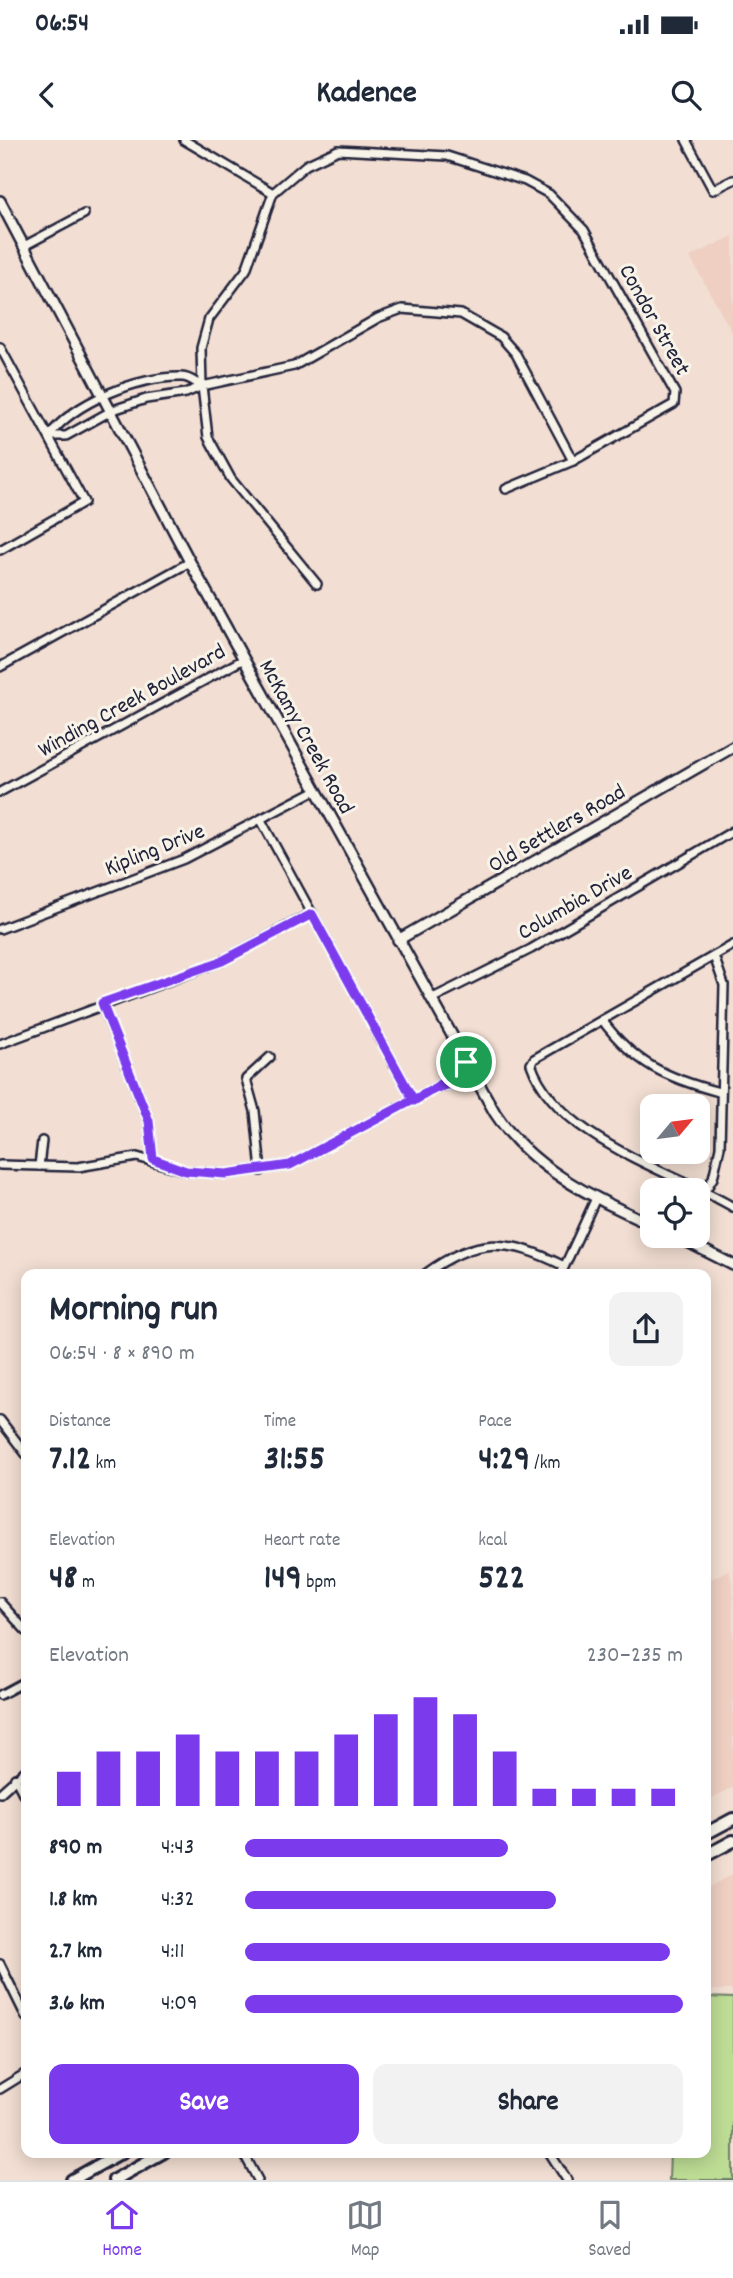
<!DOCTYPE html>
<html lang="en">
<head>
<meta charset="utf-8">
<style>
  body { margin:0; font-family:Dekko,sans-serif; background:#f2f2f3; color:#1f2937; height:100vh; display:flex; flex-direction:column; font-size:26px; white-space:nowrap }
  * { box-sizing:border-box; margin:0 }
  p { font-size:23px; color:#747a83 }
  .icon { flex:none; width:38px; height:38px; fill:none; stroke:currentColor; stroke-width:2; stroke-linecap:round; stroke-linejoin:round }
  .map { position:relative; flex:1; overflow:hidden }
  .sheet { position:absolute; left:21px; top:1129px; width:690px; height:889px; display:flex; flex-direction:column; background:#fff; border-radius:14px; box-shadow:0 4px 18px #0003 }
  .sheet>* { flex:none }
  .needle { width:46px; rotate:61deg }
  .tools { position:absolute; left:640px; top:954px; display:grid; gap:14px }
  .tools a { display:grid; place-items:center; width:70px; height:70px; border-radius:14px; background:#fff; box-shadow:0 4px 18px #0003; font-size:35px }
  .pin { position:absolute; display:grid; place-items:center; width:60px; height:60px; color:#fff; margin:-30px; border:4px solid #fff; border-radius:50%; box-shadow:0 2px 7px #0007 }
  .round { display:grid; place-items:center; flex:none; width:74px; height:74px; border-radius:14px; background:#f2f2f3 }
  .head { display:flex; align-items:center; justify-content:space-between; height:119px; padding:0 28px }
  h1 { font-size:38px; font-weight:700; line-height:52px }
  .figures { display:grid; grid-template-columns:repeat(3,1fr); gap:10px; height:119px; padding:7px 28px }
  .figures div { display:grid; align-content:center }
  .figures b { font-size:35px; font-weight:700 }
  .figures small { font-size:19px; font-weight:400 }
  .figures p { font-size:19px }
  .chart { height:196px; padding:14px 28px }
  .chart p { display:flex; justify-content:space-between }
  .chart svg { width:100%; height:126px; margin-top:7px; stroke:#7c3aed; stroke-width:6 }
  .cta { display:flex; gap:14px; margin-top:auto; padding:14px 28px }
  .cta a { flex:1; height:80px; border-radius:14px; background:#7c3aed; color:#fff; font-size:28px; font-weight:700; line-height:80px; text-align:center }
  .cta a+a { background:#f2f2f3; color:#1f2937 }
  ul { padding:0 28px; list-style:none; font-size:23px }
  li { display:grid; grid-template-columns:112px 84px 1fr; align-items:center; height:52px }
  li i { height:18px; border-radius:9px; background:#7c3aed }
  .status { display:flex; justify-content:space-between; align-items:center; height:49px; padding:0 35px; background:#fff; direction:ltr }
  .status svg { height:19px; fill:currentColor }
  header { display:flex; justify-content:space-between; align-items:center; height:91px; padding:0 28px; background:#fff; font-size:32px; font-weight:700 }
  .tabs { display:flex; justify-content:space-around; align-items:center; height:98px; border-top:2px solid #e0e1e3; background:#fff; font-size:19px; color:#747a83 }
  .tabs a { display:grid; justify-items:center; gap:4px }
  .tabs .active { color:#7c3aed }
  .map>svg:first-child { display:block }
  .built { fill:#eecfc2 }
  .green { fill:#bddc94; stroke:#707f68; stroke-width:2 }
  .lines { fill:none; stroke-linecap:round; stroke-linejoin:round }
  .minor-casing { stroke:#22223b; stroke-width:12 }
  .tertiary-casing { stroke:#22223b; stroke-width:14 }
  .primary-casing { stroke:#22223b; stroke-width:16 }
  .minor { stroke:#f7f3e8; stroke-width:7 }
  .tertiary { stroke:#f7f3e8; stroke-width:9 }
  .primary { stroke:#f7f3e8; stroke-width:10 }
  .route-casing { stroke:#fff; stroke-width:14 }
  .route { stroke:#7c3aed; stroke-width:9 }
  .labels { text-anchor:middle; stroke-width:6; stroke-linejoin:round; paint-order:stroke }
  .street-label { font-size:23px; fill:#22223b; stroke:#f7f3e8 }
</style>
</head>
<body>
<div class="status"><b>06:54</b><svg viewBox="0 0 49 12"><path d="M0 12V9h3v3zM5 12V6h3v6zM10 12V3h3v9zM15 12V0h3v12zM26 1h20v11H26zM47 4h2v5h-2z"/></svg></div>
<header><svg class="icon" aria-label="back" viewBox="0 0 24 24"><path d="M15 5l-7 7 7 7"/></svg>Kadence<svg class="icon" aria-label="search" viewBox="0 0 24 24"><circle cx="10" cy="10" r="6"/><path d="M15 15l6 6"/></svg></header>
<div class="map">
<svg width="733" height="2040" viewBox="0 0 733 2040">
  <rect width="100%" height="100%" fill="#f2ded2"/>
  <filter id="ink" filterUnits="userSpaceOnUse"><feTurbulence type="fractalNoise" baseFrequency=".0143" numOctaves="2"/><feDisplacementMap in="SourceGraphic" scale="14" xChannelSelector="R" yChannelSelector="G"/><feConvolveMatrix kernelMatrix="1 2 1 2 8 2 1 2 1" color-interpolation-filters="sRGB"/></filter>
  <g filter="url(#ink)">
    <g class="built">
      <polygon points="733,96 733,194 690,117"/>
      <polygon points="729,1430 733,1447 733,1647 705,1662 705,1442"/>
      <polygon points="733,1734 733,1850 705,1850 705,1749"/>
    </g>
    <polygon class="green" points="705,1857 733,1858 733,2040 669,2040 670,2013 705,2012"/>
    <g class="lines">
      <defs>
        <g id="minor">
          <polyline points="184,0 273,53"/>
          <polyline points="686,0 713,50 733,40"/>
          <polyline points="24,106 84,74"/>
          <polyline points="0,207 84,362 0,410"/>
          <polyline points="49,296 66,296 113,270 146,259 186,253 202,246 294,226 378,178 402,169 461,174 501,197 516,214 573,321"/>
          <path d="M 49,296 C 74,262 139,236 182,237 C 189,237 196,243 202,246"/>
          <polyline points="317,444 231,339 208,297 202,246 201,208 209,179 246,130 273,53 306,25 338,10 447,16 525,41 549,54 584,90 675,253 674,264 573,321 506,349"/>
          <polyline points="0,527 190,422"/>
          <polyline points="0,652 244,519"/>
          <polyline points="261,680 414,961"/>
          <polyline points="0,789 184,719 316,650"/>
          <path d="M 733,805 L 534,919 L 531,924 C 557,999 670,1030 733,1067"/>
          <polyline points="431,859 531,809 733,691"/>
          <polyline points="102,864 149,981 153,1019"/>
          <path d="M 602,880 C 635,924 667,938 719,952"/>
          <polyline points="0,904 222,821 312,773"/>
          <polyline points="435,949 474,937"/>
          <polyline points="0,1025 78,1027 137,1017 186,1031 226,1034 290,1025 434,949 465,922"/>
          <polyline points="39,1026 42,1001"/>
          <polyline points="261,1031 255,971 246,939 270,917"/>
          <polyline points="698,1063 713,1038 720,1007 724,845 714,816"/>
          <path d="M 425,1134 C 477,1096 508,1098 564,1126"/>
          <polyline points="561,1134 596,1058"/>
          <polyline points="0,1280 26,1314"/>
          <polyline points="0,1462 26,1491"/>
          <polyline points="0,1555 26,1541"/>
          <polyline points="15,1638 26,1659"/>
          <polyline points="0,1653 26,1630"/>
          <polyline points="0,1824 26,1877"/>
          <polyline points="0,1949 26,1933"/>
          <polyline points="243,2012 258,2040"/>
          <polyline points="549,2012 567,2040"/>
        </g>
        <g id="tertiary">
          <path d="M 0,61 L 190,422 L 495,973 C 532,1030 593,1057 653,1085"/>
          <polyline points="398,800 733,607"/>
          <polyline points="676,1096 733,1125"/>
        </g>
        <g id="primary">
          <polyline points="705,1694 733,1679"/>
          <polyline points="705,1716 733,1701"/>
          <polyline points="72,2040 122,2012"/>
          <polyline points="114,2040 164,2012"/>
        </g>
      </defs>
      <use href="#minor" class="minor-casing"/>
      <use href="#tertiary" class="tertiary-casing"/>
      <use href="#primary" class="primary-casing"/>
      <use href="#minor" class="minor"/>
      <use href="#tertiary" class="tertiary"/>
      <use href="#primary" class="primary"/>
    </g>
  </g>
  <g class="lines" filter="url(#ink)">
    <defs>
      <polyline id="route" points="466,922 434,949 290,1025 226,1034 186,1031 153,1019 149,981 102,863 222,821 312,774 414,961 434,949 474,937 466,922"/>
    </defs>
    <use href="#route" class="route-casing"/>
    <use href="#route" class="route"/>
  </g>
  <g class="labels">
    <g class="street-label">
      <text transform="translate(656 179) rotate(61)" y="8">Condor Street</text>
      <text transform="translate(131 559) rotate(-29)" y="8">Winding Creek Boulevard</text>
      <text transform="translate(308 596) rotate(61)" y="8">McKamy Creek Road</text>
      <text transform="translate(556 687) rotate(-30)" y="8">Old Settlers Road</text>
      <text transform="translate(154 708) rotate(-22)" y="8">Kipling Drive</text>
      <text transform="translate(574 761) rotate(-30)" y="8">Columbia Drive</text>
    </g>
  </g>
</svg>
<div class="tools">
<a><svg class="needle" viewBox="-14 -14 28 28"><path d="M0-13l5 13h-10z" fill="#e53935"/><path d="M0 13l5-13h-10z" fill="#747a83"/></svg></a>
<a><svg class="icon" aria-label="locate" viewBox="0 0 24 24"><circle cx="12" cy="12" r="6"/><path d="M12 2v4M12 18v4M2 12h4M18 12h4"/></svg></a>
</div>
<div class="pin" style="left:466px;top:922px;background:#1e9e55"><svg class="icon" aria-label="arrive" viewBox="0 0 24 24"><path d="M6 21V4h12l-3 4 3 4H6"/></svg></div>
<section class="sheet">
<div class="head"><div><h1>Morning run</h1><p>06:54 · 8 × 890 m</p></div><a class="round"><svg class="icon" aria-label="share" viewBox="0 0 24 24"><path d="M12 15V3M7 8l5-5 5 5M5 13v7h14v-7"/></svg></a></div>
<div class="figures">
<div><p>Distance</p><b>7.12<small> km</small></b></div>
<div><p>Time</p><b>31:55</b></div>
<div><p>Pace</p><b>4:29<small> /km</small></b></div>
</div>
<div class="figures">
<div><p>Elevation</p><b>48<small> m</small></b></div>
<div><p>Heart rate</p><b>149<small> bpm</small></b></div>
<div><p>kcal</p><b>522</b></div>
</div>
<div class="chart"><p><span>Elevation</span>230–235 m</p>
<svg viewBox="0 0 160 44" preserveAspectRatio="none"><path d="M5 44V32M15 44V25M25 44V25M35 44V19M45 44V25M55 44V25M65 44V25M75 44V19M85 44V12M95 44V6M105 44V12M115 44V25M125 44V38M135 44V38M145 44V38M155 44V38"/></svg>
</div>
<ul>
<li><b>890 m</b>4:43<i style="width:60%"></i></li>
<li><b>1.8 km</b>4:32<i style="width:71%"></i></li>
<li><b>2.7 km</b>4:11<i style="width:97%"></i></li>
<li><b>3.6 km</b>4:09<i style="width:100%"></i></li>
</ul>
<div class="cta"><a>Save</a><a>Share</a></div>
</section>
</div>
<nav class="tabs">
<a class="active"><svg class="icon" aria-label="home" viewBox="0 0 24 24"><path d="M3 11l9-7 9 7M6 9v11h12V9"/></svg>Home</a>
<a><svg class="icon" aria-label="map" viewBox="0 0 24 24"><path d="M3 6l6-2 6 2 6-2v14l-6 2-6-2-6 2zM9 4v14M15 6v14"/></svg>Map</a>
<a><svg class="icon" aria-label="saved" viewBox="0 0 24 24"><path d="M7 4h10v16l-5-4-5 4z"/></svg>Saved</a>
</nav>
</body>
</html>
